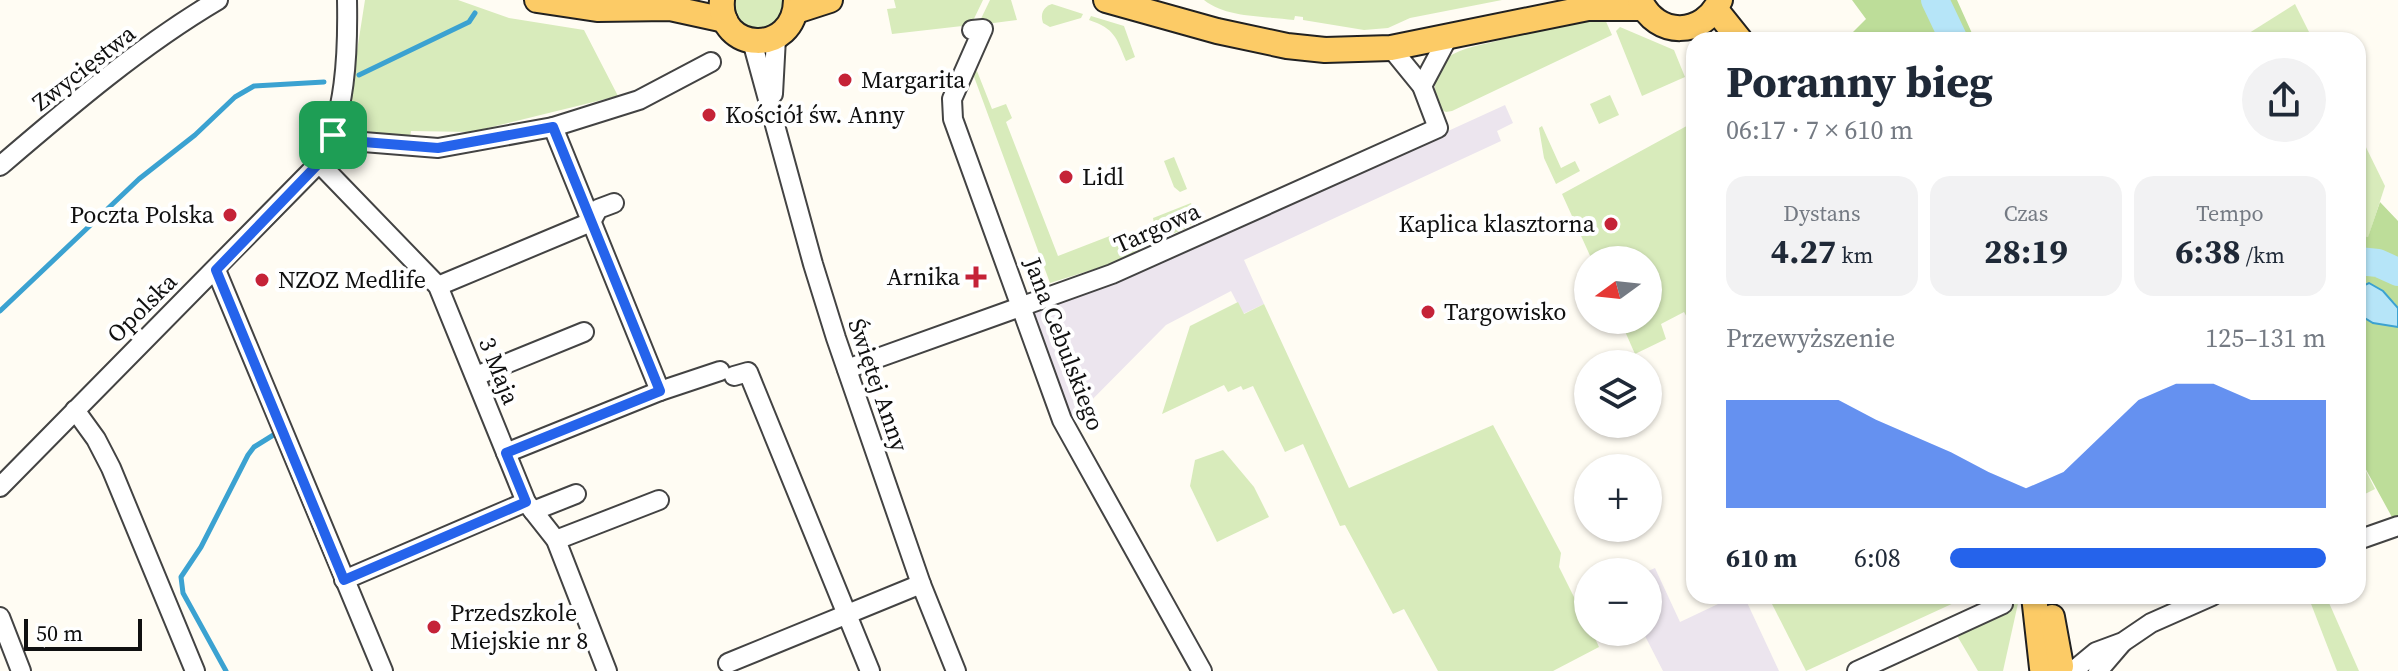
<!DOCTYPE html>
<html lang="pl">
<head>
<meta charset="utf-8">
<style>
  body { margin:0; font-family:"Source Serif 4",serif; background:#f2f2f3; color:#1f2937; height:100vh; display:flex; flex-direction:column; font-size:30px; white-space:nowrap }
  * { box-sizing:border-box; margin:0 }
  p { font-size:26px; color:#747a83 }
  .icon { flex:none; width:44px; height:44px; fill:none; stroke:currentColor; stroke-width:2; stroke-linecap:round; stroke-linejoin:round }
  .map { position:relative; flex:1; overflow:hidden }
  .drawer { position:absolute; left:1686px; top:32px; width:680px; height:572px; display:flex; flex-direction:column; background:#fff; border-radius:24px; box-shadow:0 2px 6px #0004 }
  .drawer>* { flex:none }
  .needle { width:52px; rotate:255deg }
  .controls { position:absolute; left:1574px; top:246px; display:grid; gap:16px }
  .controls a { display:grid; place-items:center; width:88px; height:88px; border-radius:50%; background:#fff; box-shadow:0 2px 6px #0004; font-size:40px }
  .scale { position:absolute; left:24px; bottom:20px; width:118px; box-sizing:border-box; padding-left:8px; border:4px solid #101010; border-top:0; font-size:22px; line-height:28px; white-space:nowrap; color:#101010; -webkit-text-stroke:6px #fff; paint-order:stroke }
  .pin { position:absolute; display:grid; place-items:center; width:68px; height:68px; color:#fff; margin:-34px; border-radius:16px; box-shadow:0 4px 12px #0006 }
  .round { display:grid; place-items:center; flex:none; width:84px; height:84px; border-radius:42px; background:#f2f2f3 }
  .headline { display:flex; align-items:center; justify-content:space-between; height:136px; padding:0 40px }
  h1 { font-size:44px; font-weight:700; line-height:60px }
  .stats { display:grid; grid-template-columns:repeat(3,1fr); gap:12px; height:136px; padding:8px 40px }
  .stats div { display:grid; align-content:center; border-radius:20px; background:#f2f2f3; text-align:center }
  .stats b { font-size:34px; font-weight:700 }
  .stats small { font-size:22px; font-weight:400 }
  .stats p { font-size:22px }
  .chart { height:224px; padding:16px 40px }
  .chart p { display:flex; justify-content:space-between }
  .chart svg { width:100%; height:144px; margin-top:8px; fill:#2563eb; opacity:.7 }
  ul { padding:0 40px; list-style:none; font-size:26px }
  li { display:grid; grid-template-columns:128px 96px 1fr; align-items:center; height:60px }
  li i { height:20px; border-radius:10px; background:#2563eb }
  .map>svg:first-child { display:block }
  .industrial { fill:#ece5ee }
  .green { fill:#d8ebbb }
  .forest { fill:#bddd99 }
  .water { fill:#b6e5f8; stroke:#3ba2d1; stroke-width:2 }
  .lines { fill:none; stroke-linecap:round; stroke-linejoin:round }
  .stream { stroke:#3ba2d1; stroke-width:5 }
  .river { stroke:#b6e5f8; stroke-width:28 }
  .minor-casing { stroke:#434343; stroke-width:22 }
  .major-casing { stroke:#212121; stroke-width:28 }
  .minor { stroke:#fff; stroke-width:18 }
  .major { stroke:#fccb66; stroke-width:24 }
  .route-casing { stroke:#fff; stroke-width:16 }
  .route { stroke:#2563eb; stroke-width:10 }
  .poi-dot { fill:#c52338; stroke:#fff; stroke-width:3 }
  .labels { text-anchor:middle; stroke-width:8; stroke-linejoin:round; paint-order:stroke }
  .street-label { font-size:24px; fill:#101010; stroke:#fff }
  .poi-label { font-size:24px; fill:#101010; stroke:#fff; text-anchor:start }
</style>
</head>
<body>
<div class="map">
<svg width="2398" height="671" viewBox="0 0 2398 671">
  <rect width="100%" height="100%" fill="#fffcf3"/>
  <g class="industrial">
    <polygon points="1505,105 1513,123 1497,131 1501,141 1244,260 1264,304 1243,314 1231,291 1166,325 1071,421 1031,316 1036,307 1137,273"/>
    <polygon points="1655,568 1680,622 1735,596 1744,596 1779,671 1663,671 1644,634 1637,637 1634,632 1648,632 1648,572 1646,572"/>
  </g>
  <g class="green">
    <polygon points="365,0 458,0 509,18 584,30 618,96 471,132 411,131 410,138 356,132 346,121"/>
    <path d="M 734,0 L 784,0 C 786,36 733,38 734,0 Z"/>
    <polygon points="894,0 983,0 971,25 892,34 887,9 896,8"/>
    <polygon points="990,0 1011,0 1017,20 978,25"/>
    <path d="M 1204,0 L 1502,0 L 1410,18 L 1388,28 L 1364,30 L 1303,20 L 1303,17 L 1295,16 L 1294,20 C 1265,16 1226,18 1204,0 Z"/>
    <path d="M 1052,4 L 1083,14 L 1081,18 L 1050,27 L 1043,23 C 1040,14 1043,7 1052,4 Z"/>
    <polygon points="2295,4 2313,40 2238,40"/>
    <path d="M 1091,16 L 1124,26 L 1135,57 L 1126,61 C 1116,37 1115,29 1089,20 Z"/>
    <path d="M 1604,17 L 1612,35 L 1452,111 L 1446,112 C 1435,107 1434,97 1435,86 C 1435,75 1439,65 1447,58 C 1462,47 1483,45 1500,40 C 1535,32 1569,22 1604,17 Z"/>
    <polygon points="1620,27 1674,50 1685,77 1642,96 1616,31"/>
    <path d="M 977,71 L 992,109 L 1006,104 L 1012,118 L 1006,122 L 1058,256 L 1120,232 C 1131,235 1136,238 1139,249 L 1136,256 L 1050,283 L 973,74 Z"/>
    <polygon points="1610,95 1619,115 1599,124 1590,104"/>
    <polygon points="1694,122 1694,330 1684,312 1661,324 1666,339 1635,354 1620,320 1648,320 1648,260 1592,260 1562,194"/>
    <polygon points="1542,126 1561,168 1575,161 1580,171 1556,184 1544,158 1539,128"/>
    <polygon points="2358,131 2385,186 2368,238 2358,236"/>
    <polygon points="1174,157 1187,189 1180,192 1174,187 1164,161"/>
    <path d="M 1191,203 L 1197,220 C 1187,229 1170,238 1156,233 L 1153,218 Z"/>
    <polygon points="1238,302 1244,314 1264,304 1349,488 1493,425 1561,553 1559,567 1588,625 1588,632 1592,632 1599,647 1553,671 1438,671 1404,609 1393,614 1345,525 1340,526 1303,444 1285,452 1253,386 1243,390 1241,386 1228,392 1224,385 1162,414 1190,326"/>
    <polygon points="1223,450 1254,487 1269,517 1217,542 1190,486 1195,460"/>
    <polygon points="2358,455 2375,489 2363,495 2358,484"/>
    <polygon points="1789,596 1969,596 1806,671 1772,604"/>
    <polygon points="2003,596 2018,596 2019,599 2003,671 1978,671 1956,634"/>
    <polygon points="2308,596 2326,596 2359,671 2337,671"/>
  </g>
  <g class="forest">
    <polygon points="1852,0 1957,0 1975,40 1845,40 1866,19"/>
    <polygon points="2380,202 2398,221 2398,308 2394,302 2364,284 2358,288 2358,236 2368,237"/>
    <polygon points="2358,314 2373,323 2398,327 2398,517 2393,519 2358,455"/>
  </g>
  <polygon class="water" points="2369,283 2383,291 2398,308 2398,327 2373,323 2358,314 2358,288"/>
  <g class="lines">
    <g class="stream">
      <polyline points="359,75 469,22 475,13"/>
      <polyline points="0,311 139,179 195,135 235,97 254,86 324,82"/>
      <polyline points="226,671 183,593 181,577 201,547 248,455 254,447 275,434"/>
    </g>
    <g class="river">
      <polyline points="1935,0 1954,40"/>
      <polyline points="2358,261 2378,263 2398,272"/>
    </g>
    <defs>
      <g id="minor">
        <polyline points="972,30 983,29 952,99 953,119 1062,420 1202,671"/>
        <polyline points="752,41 813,264 836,338 921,584 956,671"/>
        <polyline points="1422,86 1447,39"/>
        <polyline points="773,94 776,38"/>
        <polyline points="333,135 351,141 438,148 553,127 639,100 711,62"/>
        <polyline points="319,163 438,286 526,502 556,540 607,671"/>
        <path d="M 0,166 C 69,107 140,46 218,0"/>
        <polyline points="216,270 383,671"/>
        <polyline points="438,286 591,222 598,209 614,203"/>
        <polyline points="847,369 1112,274 1438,128 1422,86 1391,48"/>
        <polyline points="476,376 584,332"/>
        <polyline points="734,376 748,372 870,671"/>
        <polyline points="660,391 720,371"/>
        <polyline points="75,410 96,439 111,468 195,671"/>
        <polyline points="506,453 660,391 553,127"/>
        <path d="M 0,487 L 319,163 C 346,118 348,52 347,0"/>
        <polyline points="533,511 576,494"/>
        <polyline points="556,540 659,500"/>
        <polyline points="2358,540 2398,526"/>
        <polyline points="344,580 526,502"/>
        <polyline points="0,617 21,671"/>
        <polyline points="728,663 921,584"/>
        <polyline points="1857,671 2003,604"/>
        <polyline points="2073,671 2096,652 2123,642 2151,623 2212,596"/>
        <polyline points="2098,671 2122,643"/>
      </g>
      <g id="major">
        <polyline points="537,0 597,9 670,8 725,20"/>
        <path d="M 722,0 C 717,52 795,57 796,0"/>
        <polyline points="1106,0 1217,31 1287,46 1325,50 1391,48 1588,8 1643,8"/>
        <path d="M 1640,0 C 1656,38 1704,37 1720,0"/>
        <polyline points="1716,10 1740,40"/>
        <polyline points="796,11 830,0"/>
        <polyline points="2034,596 2042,668"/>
        <polyline points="2052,617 2061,666"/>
      </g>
    </defs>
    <use href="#minor" class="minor-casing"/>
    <use href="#major" class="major-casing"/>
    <use href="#minor" class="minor"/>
    <use href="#major" class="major"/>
  </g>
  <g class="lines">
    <defs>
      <polygon id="route" points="553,127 660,391 506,453 526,502 344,580 216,270 319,163 333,135 351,141 438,148"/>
    </defs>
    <use href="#route" class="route-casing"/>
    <use href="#route" class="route"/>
  </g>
  <g class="poi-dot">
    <circle cx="845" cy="80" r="8"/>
    <circle cx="709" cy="115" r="8"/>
    <circle cx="1066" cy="177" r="8"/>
    <circle cx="230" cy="215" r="8"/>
    <circle cx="1611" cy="224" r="8"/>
    <path d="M972 265h8v8h8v8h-8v8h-8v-8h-8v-8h8z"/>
    <circle cx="262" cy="280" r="8"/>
    <circle cx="1428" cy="312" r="8"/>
    <circle cx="434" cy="627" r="8"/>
  </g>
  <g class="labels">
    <g class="street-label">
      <text transform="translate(84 68) rotate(-38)" y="8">Zwycięstwa</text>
      <text transform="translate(1157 228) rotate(-24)" y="8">Targowa</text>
      <text transform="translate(142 308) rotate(-45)" y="8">Opolska</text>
      <text transform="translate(1064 344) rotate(69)" y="8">Jana Cebulskiego</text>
      <text transform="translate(499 371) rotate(68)" y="8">3 Maja</text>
      <text transform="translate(878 385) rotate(71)" y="8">Świętej Anny</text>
    </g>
    <g class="poi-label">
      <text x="861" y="88">Margarita</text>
      <text x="725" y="123">Kościół św. Anny</text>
      <text x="1082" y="185">Lidl</text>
      <text x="214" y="223" text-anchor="end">Poczta Polska</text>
      <text x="1595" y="232" text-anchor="end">Kaplica klasztorna</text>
      <text x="960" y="285" text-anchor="end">Arnika</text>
      <text x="278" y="288">NZOZ Medlife</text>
      <text x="1444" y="320">Targowisko</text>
      <text x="450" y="621">Przedszkole<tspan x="450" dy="28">Miejskie nr 8</tspan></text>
    </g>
  </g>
</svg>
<div class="controls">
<a><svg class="needle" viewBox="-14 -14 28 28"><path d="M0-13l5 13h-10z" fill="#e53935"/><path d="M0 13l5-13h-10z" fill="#747a83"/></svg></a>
<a><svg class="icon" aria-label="layers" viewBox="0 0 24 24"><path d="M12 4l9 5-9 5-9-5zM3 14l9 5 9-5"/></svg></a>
<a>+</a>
<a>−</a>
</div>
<div class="scale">50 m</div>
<div class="pin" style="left:333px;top:135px;background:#1e9e55"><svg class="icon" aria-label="arrive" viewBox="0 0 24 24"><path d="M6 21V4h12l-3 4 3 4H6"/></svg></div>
<section class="drawer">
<div class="headline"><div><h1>Poranny bieg</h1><p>06:17 · 7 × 610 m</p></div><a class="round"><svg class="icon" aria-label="share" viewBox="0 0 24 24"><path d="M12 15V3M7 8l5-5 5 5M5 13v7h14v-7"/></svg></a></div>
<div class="stats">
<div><p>Dystans</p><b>4.27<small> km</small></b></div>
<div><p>Czas</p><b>28:19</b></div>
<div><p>Tempo</p><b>6:38<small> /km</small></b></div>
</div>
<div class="chart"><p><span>Przewyższenie</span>125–131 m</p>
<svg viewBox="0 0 160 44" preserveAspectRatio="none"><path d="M0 44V11L10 11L20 11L30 11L40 17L50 22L60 27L70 33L80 38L90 33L100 22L110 11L120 6L130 6L140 11L150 11L160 11V44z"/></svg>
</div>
<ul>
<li><b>610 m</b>6:08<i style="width:100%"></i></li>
</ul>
</section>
</div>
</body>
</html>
